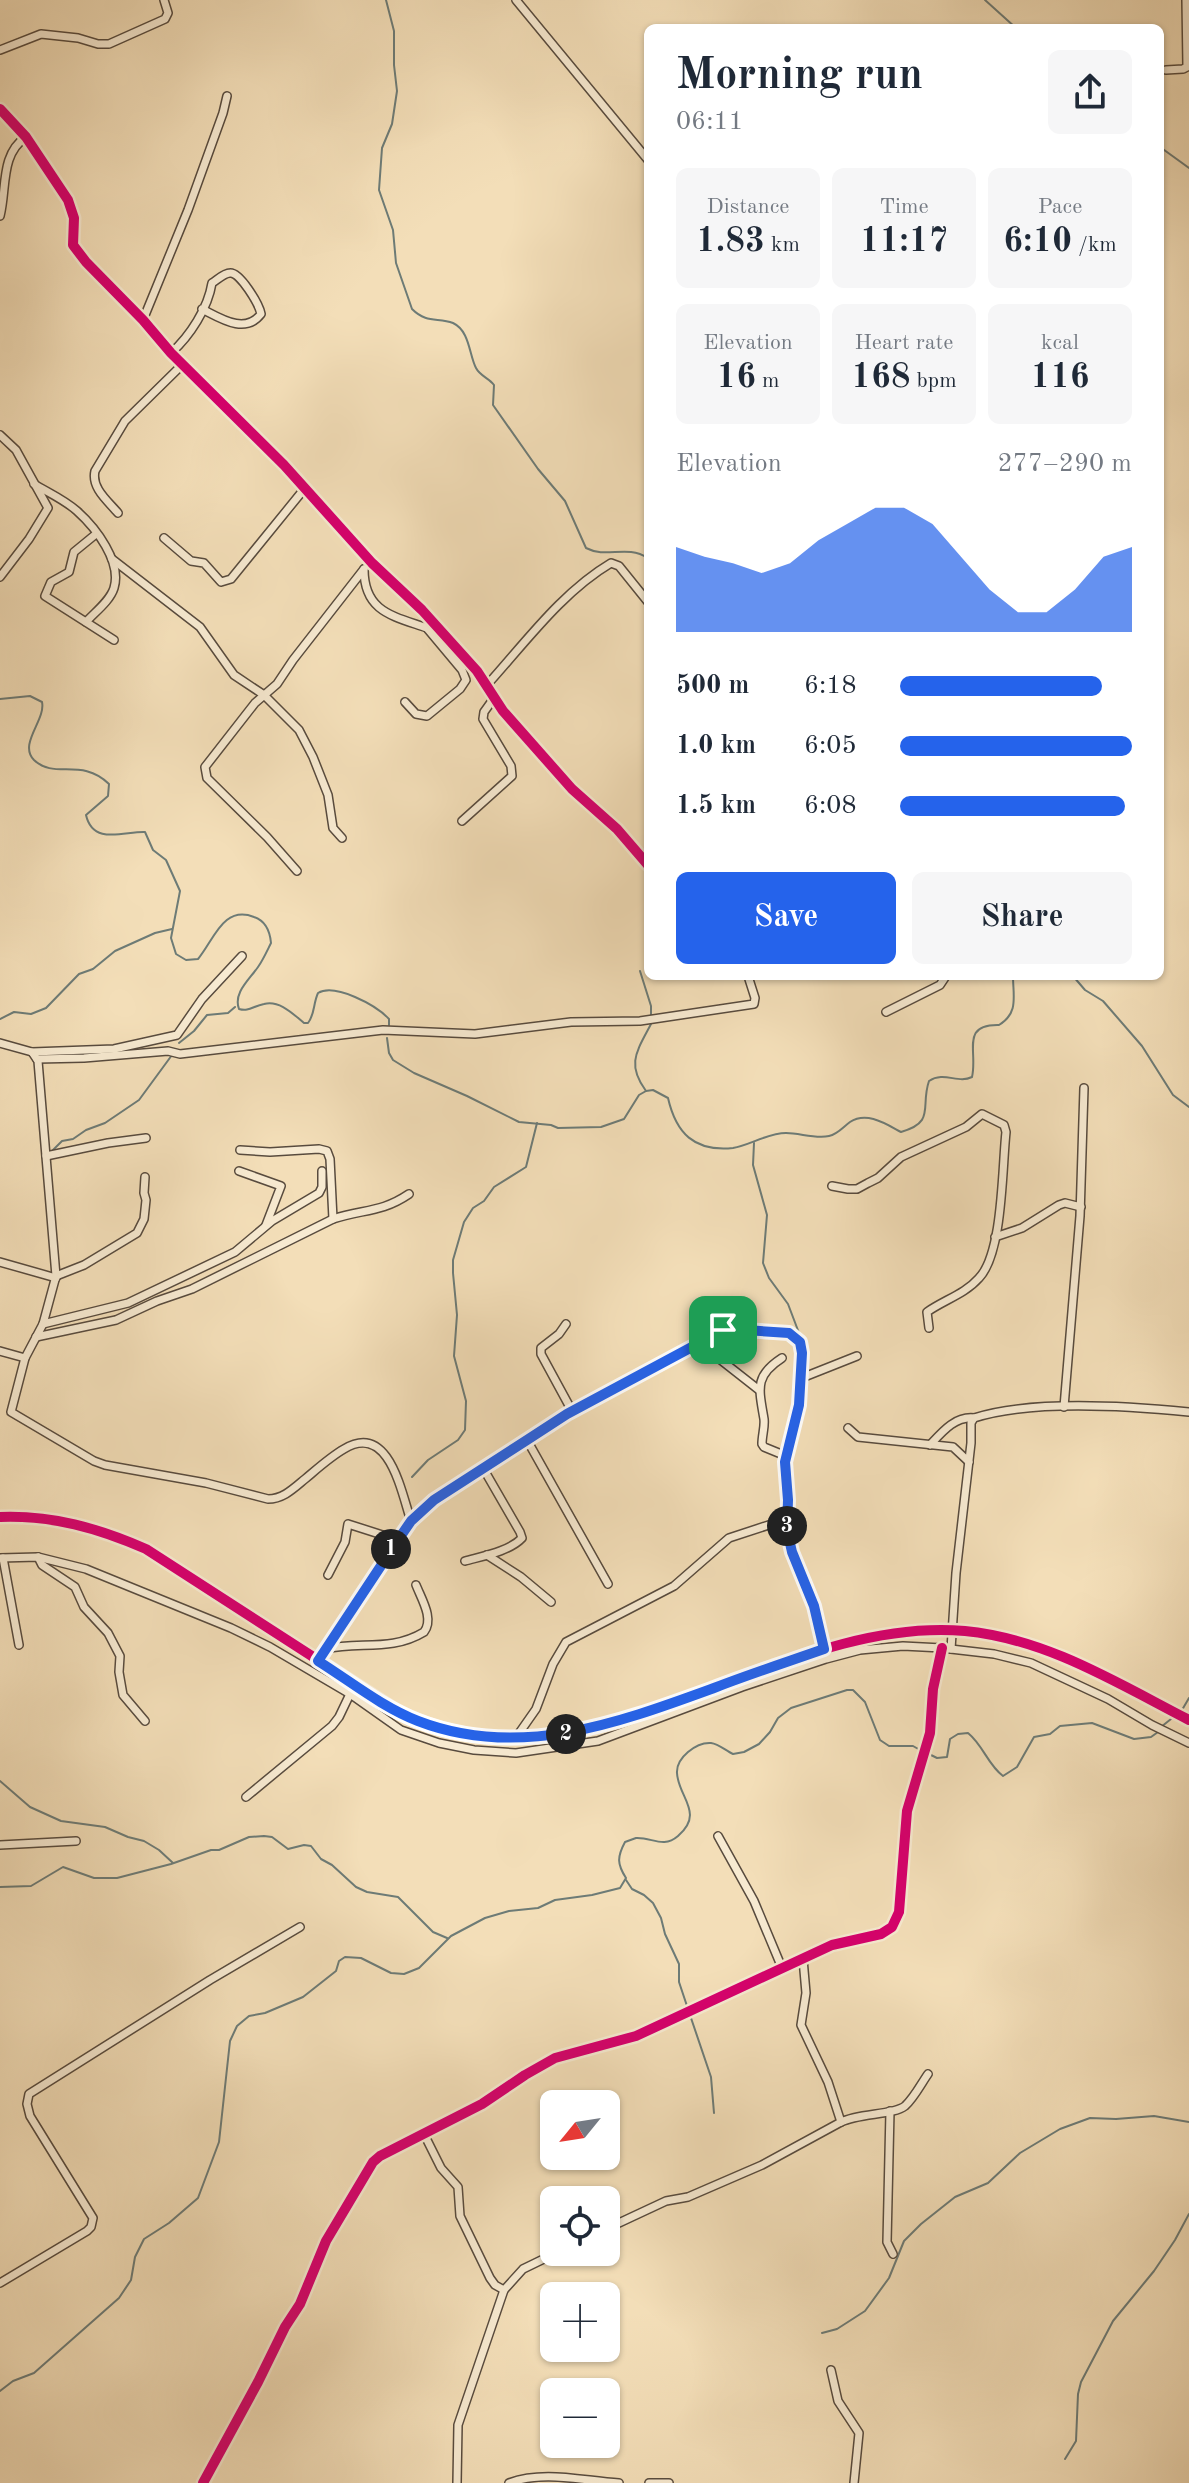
<!DOCTYPE html>
<html lang="en">
<head>
<meta charset="utf-8">
<style>
  body { margin:0; font-family:"Old Standard TT",serif; background:#f6f6f7; color:#1f2937; height:100vh; display:flex; flex-direction:column; font-size:30px; white-space:nowrap }
  * { box-sizing:border-box; margin:0 }
  p { font-size:26px; color:#747a83 }
  .icon { flex:none; width:44px; height:44px; fill:none; stroke:currentColor; stroke-width:2; stroke-linecap:round; stroke-linejoin:round }
  .map { position:relative; flex:1; overflow:hidden }
  .sheet { position:absolute; left:644px; top:24px; width:520px; height:956px; display:flex; flex-direction:column; background:#fff; border-radius:12px; box-shadow:0 2px 6px #0004 }
  .sheet>* { flex:none }
  .needle { width:52px; rotate:240deg }
  .fabs { position:absolute; left:540px; top:2090px; display:grid; gap:16px }
  .fabs a { display:grid; place-items:center; width:80px; height:80px; border-radius:12px; background:#fff; box-shadow:0 2px 6px #0004; font-size:40px }
  .pin { position:absolute; display:grid; place-items:center; width:68px; height:68px; color:#fff; margin:-34px; border-radius:16px; box-shadow:0 4px 12px #0006 }
  .km { position:absolute; width:40px; height:40px; margin:-20px; border-radius:50%; background:#222; color:#fff; font-size:22px; line-height:40px; text-align:center }
  .round { display:grid; place-items:center; flex:none; width:84px; height:84px; border-radius:12px; background:#f6f6f7 }
  .head { display:flex; align-items:center; justify-content:space-between; height:136px; padding:0 32px }
  h1 { font-size:44px; font-weight:700; line-height:60px }
  .figures { display:grid; grid-template-columns:repeat(3,1fr); gap:12px; height:136px; padding:8px 32px }
  .figures div { display:grid; align-content:center; border-radius:12px; background:#f6f6f7; text-align:center }
  .figures b { font-size:34px; font-weight:700 }
  .figures small { font-size:22px; font-weight:400 }
  .figures p { font-size:22px }
  .chart { height:224px; padding:16px 32px }
  .chart p { display:flex; justify-content:space-between }
  .chart svg { width:100%; height:144px; margin-top:8px; fill:#2563eb; opacity:.7 }
  .action { display:flex; gap:16px; margin-top:auto; padding:16px 32px }
  .action a { flex:1; height:92px; border-radius:12px; background:#2563eb; color:#fff; font-size:32px; font-weight:700; line-height:92px; text-align:center }
  .action a+a { background:#f6f6f7; color:#1f2937 }
  ul { padding:0 32px; list-style:none; font-size:26px }
  li { display:grid; grid-template-columns:128px 96px 1fr; align-items:center; height:60px }
  li i { height:20px; border-radius:10px; background:#2563eb }
  .map>svg:first-child { display:block }
  .lines { fill:none; stroke-linecap:round; stroke-linejoin:round }
  .stream { stroke:#6d7b76; stroke-width:2 }
  .minor-casing { stroke:#584b3e; stroke-width:10 }
  .minor { stroke:#f7ead1; stroke-width:7 }
  .cycleway-casing { stroke:#f7ead1; stroke-width:15 }
  .cycleway { stroke:#d6006c; stroke-width:10 }
  .route-casing { stroke:#fff; stroke-width:16 }
  .route { stroke:#2563eb; stroke-width:10 }
</style>
</head>
<body>
<div class="map">
<svg width="1189" height="2483" viewBox="0 0 1189 2483">
  <rect width="100%" height="100%" fill="#f3deb8"/>
  <filter id="stains"><feTurbulence type="fractalNoise" baseFrequency=".0025" numOctaves="4"/><feColorMatrix values="0 0 0 0 .2 0 0 0 0 .09 0 0 0 0 .02 0 0 0 .5 -.17"/></filter>
  <radialGradient id="worn" r=".72"><stop offset=".6" stop-color="#630" stop-opacity="0"/><stop offset="1" stop-color="#630" stop-opacity=".3"/></radialGradient>
  <g class="lines">
    <g class="stream">
      <path d="M 386,0 L 394,31 L 394,65 L 397,91 L 392,124 L 382,148 L 379,190 L 393,230 L 396,263 L 412,309 C 427,324 438,317 453,323 C 470,331 469,355 476,368 C 480,376 489,378 494,385 L 493,405 L 538,469 L 565,501 L 586,548 C 607,559 626,544 648,558"/>
      <polyline points="985,0 1016,28"/>
      <polyline points="1160,147 1189,168"/>
      <path d="M 0,699 L 30,696 L 42,702 C 46,720 18,744 34,760 C 55,780 81,757 109,784 L 108,796 L 86,815 C 93,846 125,831 145,832 L 153,850 L 166,860 L 180,891 L 171,938 L 176,954 L 186,960 L 198,959 C 214,940 223,905 254,917 C 266,921 270,932 271,943 C 267,951 263,960 258,967 C 249,980 233,993 239,1009 C 249,1012 253,1006 264,1004 C 280,1000 293,1014 304,1023 L 308,1023 C 315,1014 313,1004 318,993 C 335,983 376,1005 389,1019 L 389,1025"/>
      <polyline points="640,971 651,1006 651,1016"/>
      <polyline points="1073,976 1085,990 1103,1001 1142,1046 1173,1095 1189,1107"/>
      <polyline points="0,1019 14,1012 31,1014 46,1008 79,974 93,969 115,951 155,933 172,929"/>
      <path d="M 387,1038 L 389,1053 L 393,1060 L 414,1073 L 467,1096 L 519,1122 L 551,1125 L 558,1128 L 601,1127 L 624,1119 L 639,1095 L 646,1091 L 653,1090 L 668,1098 C 676,1133 694,1152 733,1148 C 750,1145 768,1133 786,1133 C 800,1133 815,1139 829,1136 C 838,1134 843,1127 850,1122 C 867,1111 886,1124 901,1132 C 936,1122 920,1107 929,1081 C 944,1071 958,1084 972,1077 C 978,1052 960,1024 999,1025 C 1019,1013 1013,996 1013,976"/>
      <polyline points="179,1043 194,1031 207,1015 228,1013 235,1007"/>
      <path d="M 646,1091 C 626,1064 637,1051 651,1024"/>
      <polyline points="754,1143 753,1165 767,1215 763,1263 769,1278 788,1304 799,1333"/>
      <polyline points="53,1150 62,1141 73,1139 86,1130 105,1123 139,1100 172,1055"/>
      <polyline points="412,1477 428,1460 458,1440 465,1430 466,1401 454,1356 457,1315 453,1273 453,1260 464,1222 473,1208 484,1201 494,1187 526,1167 537,1123"/>
      <polyline points="1182,1710 1189,1698"/>
      <polyline points="1161,1727 1171,1719"/>
      <path d="M 927,1753 L 937,1758 L 947,1757 L 950,1739 L 958,1734 L 968,1733 C 983,1745 988,1765 1003,1776 L 1017,1767 L 1034,1737 L 1050,1734 L 1060,1726 L 1092,1723 L 1134,1739 L 1151,1737 L 1158,1732"/>
      <polyline points="0,1781 30,1807 61,1821 105,1827 128,1837 144,1841 159,1850 173,1863"/>
      <polyline points="626,1880 632,1889 644,1895 653,1903 661,1918 665,1934 679,1964 679,1982 688,2009"/>
      <polyline points="0,1887 31,1886 63,1867 94,1878 117,1878 171,1864 211,1850 219,1850 249,1837 264,1836 272,1837 288,1849 304,1845 311,1846 321,1859 332,1865 356,1887 367,1892 398,1897 433,1932 447,1938"/>
      <polyline points="691,2018 711,2077 714,2113"/>
      <polyline points="822,2333 837,2329 865,2311 889,2278 904,2241 921,2224 955,2197 988,2183 1020,2153 1060,2129 1090,2118 1116,2119 1154,2116 1189,2122"/>
      <path d="M 0,2391 L 13,2381 L 34,2373 L 119,2298 L 131,2280 L 135,2257 L 144,2239 L 169,2223 L 198,2198 L 219,2142 L 230,2041 L 237,2026 L 249,2016 L 265,2013 L 303,1997 L 336,1971 L 339,1961 L 345,1957 L 361,1958 L 391,1973 L 404,1974 L 419,1968 L 451,1936 L 485,1918 L 509,1911 L 538,1908 L 555,1900 L 592,1895 L 620,1888 L 626,1878 C 617,1864 617,1857 625,1842 C 625,1842 636,1838 636,1838 C 652,1837 663,1849 678,1836 C 705,1813 678,1797 677,1773 C 676,1758 696,1742 711,1743 C 719,1744 726,1751 733,1754 L 744,1752 L 759,1744 L 770,1732 L 778,1718 L 791,1708 L 847,1690 L 853,1690 L 865,1702 L 880,1740 L 889,1746 L 913,1746 L 920,1750"/>
      <polyline points="1065,2459 1076,2441 1078,2394 1081,2382 1113,2321 1154,2271 1175,2240 1189,2214"/>
    </g>
    <defs>
      <g id="minor">
        <polyline points="516,0 648,160"/>
        <polyline points="0,50 41,34 78,38 98,44 109,44 165,19 168,13 164,0"/>
        <polyline points="1166,70 1183,69 1187,67 1186,0"/>
        <polyline points="0,109 26,137 68,200 74,218 73,245 86,262 143,320 171,353 284,465 372,563 422,610 477,671 503,711 572,789 617,829 648,865"/>
        <path d="M 0,216 C 7,189 0,154 26,137"/>
        <polyline points="143,320 188,210 223,113 227,96"/>
        <path d="M 171,353 C 190,336 208,308 212,283 C 217,280 224,273 230,273 C 240,272 259,304 261,314 C 245,335 220,318 202,309"/>
        <polyline points="0,435 16,450 48,508 29,539 0,577"/>
        <path d="M 34,484 C 49,493 65,500 77,511 C 96,528 122,562 114,588 C 110,601 95,612 86,622"/>
        <path d="M 118,513 C 108,501 91,488 95,471 L 125,421 L 183,364"/>
        <polyline points="96,534 74,552 69,572 51,582 45,596 114,640"/>
        <polyline points="164,538 191,561 204,563 221,582 231,579 305,488"/>
        <polyline points="112,559 200,627 234,675 264,695 299,730 313,757 328,795 333,828 342,838"/>
        <path d="M 364,569 C 364,612 393,616 427,628"/>
        <path d="M 487,685 C 525,643 562,592 611,563 L 619,566 L 648,602"/>
        <polyline points="405,702 416,714 427,716 460,689 466,680 462,670 426,627"/>
        <polyline points="462,821 512,776 511,766 483,719 484,712 494,698"/>
        <polyline points="297,871 267,837 207,778 205,767 255,703 277,684 293,660 364,569"/>
        <polyline points="886,1012 940,985 946,976"/>
        <path d="M 0,1043 L 32,1052 L 38,1061 L 56,1276 L 43,1324 L 25,1358 L 11,1412 L 94,1461 L 105,1465 L 206,1483 L 268,1499 C 283,1499 293,1489 305,1479 C 317,1469 330,1457 344,1449 C 389,1422 401,1491 411,1521"/>
        <polyline points="32,1052 114,1049 177,1035 202,999 242,956"/>
        <polyline points="37,1059 84,1058 168,1051 180,1054 383,1030 475,1034 571,1022 640,1021 754,1004 755,998 748,976"/>
        <polyline points="240,1150 270,1152 319,1149 327,1151 330,1159 333,1219"/>
        <polyline points="46,1156 108,1143 146,1138"/>
        <polyline points="239,1171 281,1186 266,1225"/>
        <path d="M 832,1186 L 848,1189 L 857,1189 L 868,1183 L 878,1178 L 901,1157 L 966,1127 L 982,1114 L 1004,1125 L 1006,1132 C 1002,1168 1003,1253 979,1278 C 965,1294 944,1300 927,1312 L 929,1328"/>
        <polyline points="995,1237 1022,1228 1059,1205 1065,1203 1081,1207"/>
        <polyline points="0,1262 56,1278"/>
        <polyline points="56,1276 84,1265 137,1233 144,1219 146,1200 144,1193 145,1177"/>
        <polyline points="43,1324 128,1303 235,1252 272,1221 319,1193 322,1187 322,1171"/>
        <polyline points="566,1324 559,1334 541,1348 541,1354 572,1411"/>
        <path d="M 36,1337 L 116,1320 L 157,1301 L 192,1289 L 333,1219 C 363,1209 381,1213 409,1194"/>
        <polyline points="0,1351 25,1358"/>
        <polyline points="717,1357 759,1390"/>
        <path d="M 782,1358 C 754,1376 759,1389 764,1419 C 765,1427 762,1435 762,1444 L 764,1447 L 786,1456"/>
        <polyline points="799,1379 857,1356"/>
        <polyline points="1064,1407 1080,1216 1084,1088"/>
        <polyline points="848,1428 858,1437 953,1447 969,1462"/>
        <polyline points="527,1440 608,1584"/>
        <path d="M 930,1445 C 942,1432 955,1416 974,1418"/>
        <path d="M 0,1517 C 52,1515 98,1528 146,1549 L 397,1711 C 589,1808 771,1614 965,1631 C 1047,1639 1117,1683 1189,1720"/>
        <polyline points="487,1555 521,1577 551,1602"/>
        <polyline points="38,1557 42,1565 75,1587 84,1607 108,1633 120,1656 119,1672 123,1695 145,1721"/>
        <polyline points="0,1558 38,1557 86,1569 231,1628 270,1647 350,1694 401,1730 439,1743 474,1750 516,1753 598,1741 742,1687 826,1659 860,1650 903,1646 942,1648 994,1654 1031,1663 1108,1699 1152,1725 1189,1743"/>
        <polyline points="3,1558 19,1645"/>
        <path d="M 465,1561 C 483,1556 510,1551 522,1538 L 520,1532 L 483,1468"/>
        <polyline points="328,1575 345,1542 348,1524 398,1540"/>
        <path d="M 326,1649 C 359,1641 391,1652 424,1632 C 434,1619 422,1600 416,1585"/>
        <path d="M 951,1649 L 956,1573 L 971,1443 L 971,1423 L 974,1418 C 1032,1399 1128,1406 1189,1412"/>
        <polyline points="318,1661 380,1565 411,1521 434,1500 567,1414 718,1333 730,1329 789,1333 793,1335 800,1342 802,1353 799,1405 785,1462 788,1500 787,1530 792,1552 816,1615 824,1649"/>
        <polyline points="515,1739 536,1709 553,1664 566,1642 674,1586 729,1538 787,1519"/>
        <polyline points="246,1797 332,1726 339,1717 350,1694"/>
        <polyline points="718,1836 754,1901 782,1968"/>
        <polyline points="0,1845 76,1841"/>
        <polyline points="890,2111 887,2242 893,2254"/>
        <path d="M 841,2122 C 859,2113 894,2115 905,2106 C 914,2098 921,2084 928,2074"/>
        <polyline points="423,2132 441,2168 458,2187 460,2216 490,2278 495,2285 504,2290"/>
        <polyline points="606,2229 666,2201 688,2197 762,2165 841,2122 828,2082 801,2025 806,1993 803,1959"/>
        <polyline points="0,2283 87,2231 91,2227 93,2218 30,2116 27,2104 29,2094 210,1980 300,1927"/>
        <polyline points="831,2370 838,2401 859,2433 854,2483"/>
        <polyline points="203,2483 258,2382 285,2327 300,2304 326,2241 373,2162 380,2156 482,2104 525,2075 555,2058 636,2036 832,1945 881,1934 892,1927 899,1912 907,1811 930,1733 933,1689 942,1648"/>
        <polyline points="457,2483 458,2425 504,2290 523,2269 558,2252"/>
        <path d="M 509,2483 C 544,2470 583,2481 619,2483"/>
        <polyline points="649,2483 669,2483"/>
      </g>
    </defs>
    <use href="#minor" class="minor-casing"/>
    <use href="#minor" class="minor"/>
    <defs>
      <g id="cycleway">
        <polyline points="0,109 26,137 68,200 74,218 73,245 86,262 143,320 171,353 284,465 372,563 422,610 477,671 503,711 572,789 617,829 648,865"/>
        <path d="M 0,1517 C 52,1515 98,1528 146,1549 L 397,1711 C 589,1808 771,1614 965,1631 C 1047,1639 1117,1683 1189,1720"/>
        <polyline points="203,2483 258,2382 285,2327 300,2304 326,2241 373,2162 380,2156 482,2104 525,2075 555,2058 636,2036 832,1945 881,1934 892,1927 899,1912 907,1811 930,1733 933,1689 942,1648"/>
      </g>
    </defs>
    <use href="#cycleway" class="cycleway-casing"/>
    <use href="#cycleway" class="cycleway"/>
  </g>
  <g class="lines">
    <defs>
      <path id="route" d="M 730,1329 L 789,1333 L 800,1342 L 802,1353 L 799,1405 L 785,1462 L 788,1500 L 787,1530 L 792,1552 L 814,1606 L 824,1649 C 787,1662 750,1674 714,1688 C 618,1723 519,1760 418,1721 C 382,1707 350,1681 318,1661 L 398,1540 L 411,1521 L 434,1500 L 527,1440 L 567,1414 L 718,1333 Z"/>
    </defs>
    <use href="#route" class="route-casing"/>
    <use href="#route" class="route"/>
  </g>
  <rect width="100%" height="100%" filter="url(#stains)"/>
  <rect width="100%" height="100%" fill="url(#worn)"/>
</svg>
<div class="fabs">
<a><svg class="needle" viewBox="-14 -14 28 28"><path d="M0-13l5 13h-10z" fill="#e53935"/><path d="M0 13l5-13h-10z" fill="#747a83"/></svg></a>
<a><svg class="icon" aria-label="locate" viewBox="0 0 24 24"><circle cx="12" cy="12" r="6"/><path d="M12 2v4M12 18v4M2 12h4M18 12h4"/></svg></a>
<a>+</a>
<a>−</a>
</div>
<div class="pin" style="left:723px;top:1330px;background:#1e9e55"><svg class="icon" aria-label="arrive" viewBox="0 0 24 24"><path d="M6 21V4h12l-3 4 3 4H6"/></svg></div>
<b class="km" style="left:391px;top:1549px">1</b>
<b class="km" style="left:566px;top:1734px">2</b>
<b class="km" style="left:787px;top:1526px">3</b>
<section class="sheet">
<div class="head"><div><h1>Morning run</h1><p>06:11</p></div><a class="round"><svg class="icon" aria-label="share" viewBox="0 0 24 24"><path d="M12 15V3M7 8l5-5 5 5M5 13v7h14v-7"/></svg></a></div>
<div class="figures">
<div><p>Distance</p><b>1.83<small> km</small></b></div>
<div><p>Time</p><b>11:17</b></div>
<div><p>Pace</p><b>6:10<small> /km</small></b></div>
</div>
<div class="figures">
<div><p>Elevation</p><b>16<small> m</small></b></div>
<div><p>Heart rate</p><b>168<small> bpm</small></b></div>
<div><p>kcal</p><b>116</b></div>
</div>
<div class="chart"><p><span>Elevation</span>277–290 m</p>
<svg viewBox="0 0 160 44" preserveAspectRatio="none"><path d="M0 44V18L10 21L20 23L30 26L40 23L50 16L60 11L70 6L80 6L90 11L100 21L110 31L120 38L130 38L140 31L150 21L160 18V44z"/></svg>
</div>
<ul>
<li><b>500 m</b>6:18<i style="width:87%"></i></li>
<li><b>1.0 km</b>6:05<i style="width:100%"></i></li>
<li><b>1.5 km</b>6:08<i style="width:97%"></i></li>
</ul>
<div class="action"><a>Save</a><a>Share</a></div>
</section>
</div>
</body>
</html>
